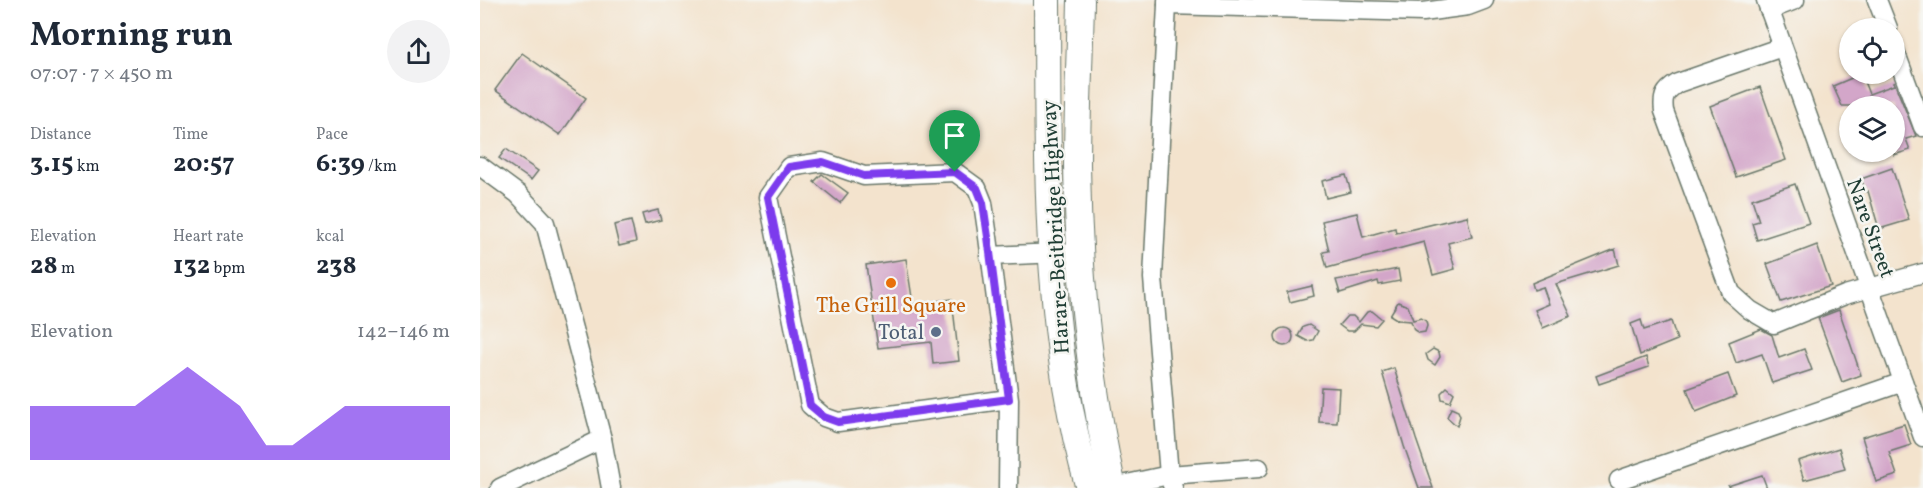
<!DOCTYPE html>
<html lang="en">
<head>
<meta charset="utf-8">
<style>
  body { margin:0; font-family:Vollkorn,serif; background:#f2f2f3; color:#1f2937; height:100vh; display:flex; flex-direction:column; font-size:22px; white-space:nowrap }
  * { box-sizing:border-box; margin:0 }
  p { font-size:20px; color:#747a83 }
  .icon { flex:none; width:33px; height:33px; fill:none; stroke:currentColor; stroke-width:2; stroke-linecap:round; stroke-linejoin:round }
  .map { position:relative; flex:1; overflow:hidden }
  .details { display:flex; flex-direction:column; background:#fff; width:480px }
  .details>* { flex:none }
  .controls { position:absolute; left:1359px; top:18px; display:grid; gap:12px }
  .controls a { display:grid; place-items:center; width:66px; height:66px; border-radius:50%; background:#fff; box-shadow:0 2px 4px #0004; font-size:30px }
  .pin { position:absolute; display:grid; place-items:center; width:51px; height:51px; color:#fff; margin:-62px -26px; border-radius:50% 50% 50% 0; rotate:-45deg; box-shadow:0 0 6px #0007 }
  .pin .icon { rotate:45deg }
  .round { display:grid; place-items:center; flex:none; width:63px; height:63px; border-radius:32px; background:#f2f2f3 }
  .overview { display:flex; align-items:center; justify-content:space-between; height:102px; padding:0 30px }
  h1 { font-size:33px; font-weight:700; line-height:45px }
  .stats { display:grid; grid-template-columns:repeat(3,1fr); gap:9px; height:102px; padding:6px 30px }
  .stats div { display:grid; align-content:center }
  .stats b { font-size:26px; font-weight:700 }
  .stats small { font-size:16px; font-weight:400 }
  .stats p { font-size:16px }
  .chart { height:168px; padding:12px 30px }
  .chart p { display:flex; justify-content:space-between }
  .chart svg { width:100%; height:108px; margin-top:6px; fill:#7c3aed; opacity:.7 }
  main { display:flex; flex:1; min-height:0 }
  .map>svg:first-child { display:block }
  .building { fill:#d3a6c9 }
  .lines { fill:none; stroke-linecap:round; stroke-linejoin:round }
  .minor-casing { stroke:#69776a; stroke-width:21 }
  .highway-casing { stroke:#69776a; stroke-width:28 }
  .minor { stroke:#fff; stroke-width:18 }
  .highway { stroke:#fff; stroke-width:26 }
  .route-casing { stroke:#fff; stroke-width:12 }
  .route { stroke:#7c3aed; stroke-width:8 }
  .food-dot { fill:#e8710a; stroke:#f6f6f2; stroke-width:2 }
  .service-dot { fill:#5c6f8a; stroke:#f6f6f2; stroke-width:2 }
  .labels { text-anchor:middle; stroke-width:5; stroke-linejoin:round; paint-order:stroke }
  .street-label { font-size:21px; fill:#1f3d34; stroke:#f6f6f2 }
  .food-label { font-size:21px; fill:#c56008; stroke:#f6f6f2 }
  .service-label { font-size:21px; fill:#4e5e75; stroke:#f6f6f2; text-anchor:end }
</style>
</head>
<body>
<main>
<section class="details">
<div class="overview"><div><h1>Morning run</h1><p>07:07 · 7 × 450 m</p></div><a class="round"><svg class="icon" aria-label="share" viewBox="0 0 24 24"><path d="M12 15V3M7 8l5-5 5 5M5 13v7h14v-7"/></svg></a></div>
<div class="stats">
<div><p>Distance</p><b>3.15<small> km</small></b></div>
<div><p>Time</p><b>20:57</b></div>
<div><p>Pace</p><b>6:39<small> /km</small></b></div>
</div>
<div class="stats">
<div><p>Elevation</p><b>28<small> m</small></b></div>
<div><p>Heart rate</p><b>132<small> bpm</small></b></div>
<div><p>kcal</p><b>238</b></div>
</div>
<div class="chart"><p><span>Elevation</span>142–146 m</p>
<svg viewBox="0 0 160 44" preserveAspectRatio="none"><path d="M0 44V22L10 22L20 22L30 22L40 22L50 14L60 6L70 14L80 22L90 38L100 38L110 30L120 22L130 22L140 22L150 22L160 22V44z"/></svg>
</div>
</section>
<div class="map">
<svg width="1443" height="488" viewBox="0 0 1443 488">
  <rect width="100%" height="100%" fill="#f6f6f2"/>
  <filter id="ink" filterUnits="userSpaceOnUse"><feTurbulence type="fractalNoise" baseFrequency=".0167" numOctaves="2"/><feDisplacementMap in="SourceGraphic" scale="12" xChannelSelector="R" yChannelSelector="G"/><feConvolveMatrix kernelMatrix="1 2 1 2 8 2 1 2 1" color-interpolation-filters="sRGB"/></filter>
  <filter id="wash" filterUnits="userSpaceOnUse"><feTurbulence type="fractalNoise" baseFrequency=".008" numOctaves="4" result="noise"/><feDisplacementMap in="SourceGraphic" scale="24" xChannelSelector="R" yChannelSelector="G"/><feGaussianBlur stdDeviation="1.35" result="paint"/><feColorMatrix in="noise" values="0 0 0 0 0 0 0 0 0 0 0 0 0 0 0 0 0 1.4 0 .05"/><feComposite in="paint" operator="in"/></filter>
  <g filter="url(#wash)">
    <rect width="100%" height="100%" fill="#f3e3cd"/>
    <g id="blocks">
      <g class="building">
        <polygon points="42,53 106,98 80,135 15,90"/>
        <polygon points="1381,74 1389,94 1414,85 1414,82 1436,136 1426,139 1430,150 1414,155 1414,106 1362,106 1353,86"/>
        <polygon points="1280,87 1306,160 1256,177 1230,106"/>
        <polygon points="26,149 58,171 51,180 19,158"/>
        <polygon points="1412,168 1429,220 1399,229 1388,191 1386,192 1381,179"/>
        <polygon points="342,174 368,193 360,203 334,182"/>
        <polygon points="866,175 871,192 846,198 842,181"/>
        <polygon points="1315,184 1329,223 1277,240 1272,223 1279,221 1272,199"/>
        <polygon points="178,210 181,220 165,224 162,214"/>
        <polygon points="877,213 883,237 915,228 916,233 987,216 992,237 968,243 975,269 953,275 944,242 847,268 843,252 849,251 842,221"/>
        <polygon points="151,221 156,242 139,246 134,225"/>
        <polygon points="1337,245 1351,286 1301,302 1287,264"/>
        <polygon points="1135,249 1139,265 1076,284 1091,316 1063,328 1055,310 1069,304 1063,287 1054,290 1052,283"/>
        <polygon points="426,259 433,304 472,299 479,361 453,364 451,342 398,348 386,265"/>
        <polygon points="918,269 920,281 899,285 898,281 860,293 856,280"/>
        <polygon points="832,286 834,296 810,302 807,292"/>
        <polygon points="918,302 928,306 933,320 941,318 946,321 947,326 945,332 939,333 934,330 931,321 918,320 910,315"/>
        <polygon points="1359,310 1381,375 1362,382 1338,318"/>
        <polygon points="892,311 902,319 896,326 881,324 874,331 867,331 859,325 867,316 873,316 879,322 887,312"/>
        <polygon points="1161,320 1164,330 1191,321 1197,340 1160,355 1151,324"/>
        <polygon points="829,325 838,331 833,340 827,341 818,336 823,327"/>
        <circle cx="804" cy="337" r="9"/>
        <polygon points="1281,329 1292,335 1299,358 1324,349 1332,370 1292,383 1282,354 1256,363 1249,342"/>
        <polygon points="953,349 959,352 960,357 955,365 948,360 946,354"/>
        <polygon points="1166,357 1169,367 1119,384 1116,376"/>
        <polygon points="914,368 936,439 953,488 939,488 924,446 902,372"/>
        <polygon points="1248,374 1256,396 1216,412 1207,389"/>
        <polygon points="841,387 859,388 857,423 839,422"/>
        <polygon points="967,387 974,393 970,402 962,399 961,393"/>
        <polygon points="971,408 978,411 980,416 977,426 967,417"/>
        <polygon points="1424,424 1431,445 1409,452 1417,475 1396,482 1382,437"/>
        <polygon points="1359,448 1365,469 1324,480 1318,461"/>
        <polygon points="1282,475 1287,488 1249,488 1248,486"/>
      </g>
    </g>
  </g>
  <g filter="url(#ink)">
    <use href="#blocks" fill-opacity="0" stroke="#69776a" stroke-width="1.5"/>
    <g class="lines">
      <defs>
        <g id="minor">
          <polyline points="687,0 687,5 943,12 988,6 1004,0"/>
          <polyline points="1286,0 1443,437"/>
          <polyline points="1397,0 1408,28"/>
          <polyline points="687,5 673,278 689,475 693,488"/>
          <polyline points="1289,10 1315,0"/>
          <path d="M 1302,47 L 1198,83 C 1185,91 1182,96 1184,111 L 1251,293 L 1270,310 L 1294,324 L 1365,295 L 1443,273"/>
          <polyline points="1414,48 1443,127"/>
          <polyline points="0,166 38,194 65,223 122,439 131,488"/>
          <polyline points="509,256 601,252"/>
          <polyline points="1139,480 1423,382"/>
          <polyline points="633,487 689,475 779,468"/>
          <polyline points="20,488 122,439"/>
          <polyline points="528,488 529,399 508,237 503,203 497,188 475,172 384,176 343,162 309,167 288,197 330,405 344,417 358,422 529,399"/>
        </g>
        <g id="highway">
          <path d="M 567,0 C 568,162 563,331 609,488"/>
          <path d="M 601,0 C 600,55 597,110 597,165 C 598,273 610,383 633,488"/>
        </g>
      </defs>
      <use href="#minor" class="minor-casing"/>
      <use href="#highway" class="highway-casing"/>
      <use href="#minor" class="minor"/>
      <use href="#highway" class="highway"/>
    </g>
  </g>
  <g class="lines" filter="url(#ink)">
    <defs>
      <polygon id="route" points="343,162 384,176 475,172 497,188 503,203 508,237 529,399 358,422 344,417 330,405 288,197 309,167"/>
    </defs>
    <use href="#route" class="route-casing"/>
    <use href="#route" class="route"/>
  </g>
  <circle class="food-dot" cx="411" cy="283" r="6"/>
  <circle class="service-dot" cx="456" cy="332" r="6"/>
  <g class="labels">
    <g class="street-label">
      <text transform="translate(575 227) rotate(-93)" y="7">Harare-Beitbridge Highway</text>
      <text transform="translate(1391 228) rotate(70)" y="7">Nare Street</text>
    </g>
    <g class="food-label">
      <text x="411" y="312">The Grill Square</text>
    </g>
    <g class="service-label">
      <text x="444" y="339">Total</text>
    </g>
  </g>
</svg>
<div class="controls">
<a><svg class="icon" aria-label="locate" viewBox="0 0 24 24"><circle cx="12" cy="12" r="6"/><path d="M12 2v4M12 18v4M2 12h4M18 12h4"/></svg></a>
<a><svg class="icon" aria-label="layers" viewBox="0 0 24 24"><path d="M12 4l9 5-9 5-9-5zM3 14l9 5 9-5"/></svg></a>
</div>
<div class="pin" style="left:475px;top:172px;background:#1e9e55"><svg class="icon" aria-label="arrive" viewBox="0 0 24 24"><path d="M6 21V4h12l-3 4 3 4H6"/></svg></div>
</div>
</main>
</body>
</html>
